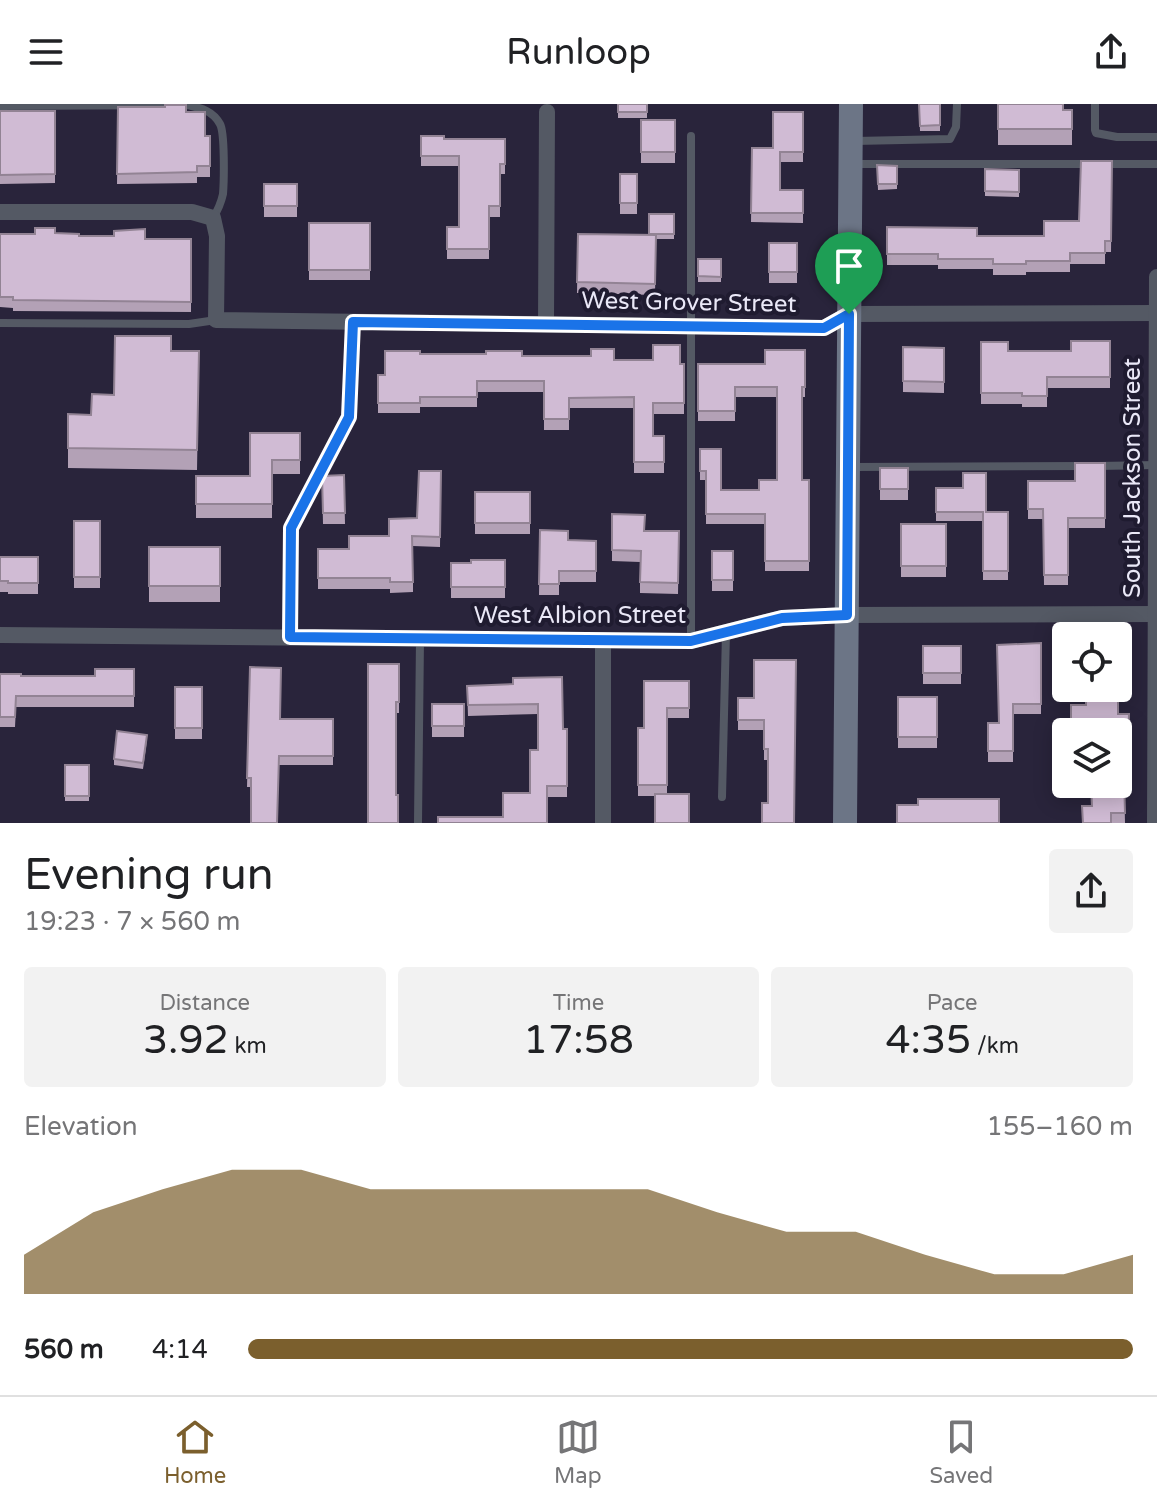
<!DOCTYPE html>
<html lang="en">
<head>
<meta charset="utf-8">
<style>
  body { margin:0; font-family:"Varela Round",sans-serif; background:#f2f2f2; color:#202124; height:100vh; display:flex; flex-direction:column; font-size:30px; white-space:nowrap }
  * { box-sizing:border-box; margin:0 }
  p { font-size:26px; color:#757577 }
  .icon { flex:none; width:44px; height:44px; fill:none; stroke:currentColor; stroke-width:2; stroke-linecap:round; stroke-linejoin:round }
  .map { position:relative; height:719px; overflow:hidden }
  .drawer { display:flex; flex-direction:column; background:#fff; flex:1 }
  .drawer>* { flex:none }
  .controls { position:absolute; left:1052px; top:518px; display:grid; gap:16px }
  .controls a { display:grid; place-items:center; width:80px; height:80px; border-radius:8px; background:#fff; box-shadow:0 4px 20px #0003; font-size:40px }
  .pin { position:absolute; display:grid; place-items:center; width:68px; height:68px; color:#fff; margin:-82px -34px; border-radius:50% 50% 50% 0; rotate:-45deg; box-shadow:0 0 8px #0007 }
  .pin .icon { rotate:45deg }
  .round { display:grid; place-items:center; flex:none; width:84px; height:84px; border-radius:8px; background:#f2f2f2 }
  .headline { display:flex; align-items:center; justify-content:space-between; height:136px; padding:0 24px }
  h1 { font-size:44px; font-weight:600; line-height:60px }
  .figures { display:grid; grid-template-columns:repeat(3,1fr); gap:12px; height:136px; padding:8px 24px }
  .figures div { display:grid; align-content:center; border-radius:8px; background:#f2f2f2; text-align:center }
  .figures b { font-size:40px; font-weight:600 }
  .figures small { font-size:22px; font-weight:400 }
  .figures p { font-size:22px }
  .chart { height:224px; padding:16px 24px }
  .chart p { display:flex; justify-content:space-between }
  .chart svg { width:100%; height:144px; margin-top:8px; fill:#7b5f2d; opacity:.7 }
  ul { padding:0 24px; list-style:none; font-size:26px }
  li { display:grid; grid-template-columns:128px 96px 1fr; align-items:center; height:60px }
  li i { height:20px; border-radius:10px; background:#7b5f2d }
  header { display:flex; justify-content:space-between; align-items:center; height:104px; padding:0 24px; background:#fff; font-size:36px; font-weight:600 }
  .dock { display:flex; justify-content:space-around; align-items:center; height:112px; border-top:2px solid #e0e0e0; background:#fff; font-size:22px; color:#757577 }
  .dock a { display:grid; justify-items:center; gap:4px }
  .dock .on { color:#7b5f2d }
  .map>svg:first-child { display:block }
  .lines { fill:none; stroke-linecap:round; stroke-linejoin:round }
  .lane { stroke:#545964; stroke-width:8 }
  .street { stroke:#545964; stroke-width:16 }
  .secondary { stroke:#6c7586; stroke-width:24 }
  .wall { fill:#b3a1b6 }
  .building { fill:#d0bbd4; stroke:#928394; stroke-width:2 }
  .route-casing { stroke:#fff; stroke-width:16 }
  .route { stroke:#1a73e8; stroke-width:10 }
  .labels { text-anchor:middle; stroke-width:8; stroke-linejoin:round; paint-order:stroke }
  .street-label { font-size:24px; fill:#eae8f7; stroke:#1f1b30 }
</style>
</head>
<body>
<header><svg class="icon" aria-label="menu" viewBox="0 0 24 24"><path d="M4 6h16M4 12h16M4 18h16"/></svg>Runloop<svg class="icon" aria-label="share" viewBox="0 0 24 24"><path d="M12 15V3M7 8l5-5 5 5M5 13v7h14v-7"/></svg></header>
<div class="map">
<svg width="1157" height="719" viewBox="0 0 1157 719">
  <rect width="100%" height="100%" fill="#29243b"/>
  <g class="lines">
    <g class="lane">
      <polyline points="1095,0 1095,26 1096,29 1117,33 1157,33"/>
      <path d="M 0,2 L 188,1 C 201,4 213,7 220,20 C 225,29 224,77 223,90 C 221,99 218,106 213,114"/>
      <polyline points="691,32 691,537"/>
      <polyline points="855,37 950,35 956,23 957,0"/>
      <polyline points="854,60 1088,60"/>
      <polyline points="1102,60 1157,60"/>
      <polyline points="0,219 189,220 216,216"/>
      <polyline points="1097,362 1157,361"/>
      <polyline points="853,363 1083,362"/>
      <polyline points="290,533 291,424 349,313 353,218"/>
      <polyline points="722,693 726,529"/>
      <polyline points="418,719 420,535"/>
    </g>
    <g class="street">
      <polyline points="0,108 192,108 213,114 217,132 216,216 824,224 849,210 1157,209"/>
      <polyline points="546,220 547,8"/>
      <polyline points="0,531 691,537 782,514 847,511 1157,510"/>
      <polyline points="603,719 603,536"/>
      <polyline points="1155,719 1157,173"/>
    </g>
    <polyline class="secondary" points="845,719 851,0"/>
  </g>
  <g class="wall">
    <rect x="618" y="0" width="29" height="14"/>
    <polygon points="919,0 940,0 940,27 920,27"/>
    <polygon points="998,0 1072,6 1072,41 998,41"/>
    <polygon points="118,3 186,8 205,32 210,32 210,73 197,73 197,79 117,80"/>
    <polygon points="0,7 55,7 55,79 0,80"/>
    <polygon points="803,8 803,58 780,58 780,86 803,86 803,119 751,118 752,44 773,44"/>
    <rect x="641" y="16" width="34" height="43"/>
    <polygon points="421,32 444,35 505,35 505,70 500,70 500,113 489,113 489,155 447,155 447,123 459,123 459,62 421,62"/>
    <polygon points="1112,57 1111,148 1105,148 1105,160 1070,160 1070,168 1026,168 1026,171 993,171 993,165 938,165 938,161 887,161 887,123 977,132 1044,132 1079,117"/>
    <polygon points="877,61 897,62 897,85 878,86"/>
    <polygon points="985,65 1019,66 1019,93 985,92"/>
    <rect x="620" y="70" width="17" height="40"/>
    <rect x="264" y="80" width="33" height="33"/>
    <polygon points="674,110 674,135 656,135 655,191 577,189 578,130 649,131"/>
    <rect x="309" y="119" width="61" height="57"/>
    <polygon points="0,130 79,132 145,135 191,135 191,208 13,207 13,204 0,203"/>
    <rect x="769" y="139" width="28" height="40"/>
    <rect x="698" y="155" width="23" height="23"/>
    <polygon points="1110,237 1110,284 1047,284 1047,303 1022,303 1022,300 981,300 981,238 1008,247 1071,247"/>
    <polygon points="903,243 944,244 944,289 903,288"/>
    <polygon points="805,246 805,293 802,293 802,376 809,376 809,467 765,467 765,420 706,420 706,376 700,376 700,345 721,386 759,386 777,376 777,293 735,293 735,317 698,317 698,260 765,260"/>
    <polygon points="199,247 197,366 68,364 68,310 91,311 114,291"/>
    <polygon points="420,250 522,252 684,260 684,310 653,310 653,332 664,332 664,369 634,369 634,304 569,304 569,326 544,326 544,288 477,288 477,303 420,303 420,309 378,309 378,271 385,271"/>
    <polygon points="300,329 300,370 272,370 272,414 196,414 196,372 250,372"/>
    <polygon points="1105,359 1105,424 1068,424 1068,481 1044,481 1043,415 1028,415 1028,377 1075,377"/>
    <rect x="880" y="364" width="28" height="32"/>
    <polygon points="441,367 440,443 413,442 413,488 390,489 390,485 318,485 318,445 349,445 389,432 417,414"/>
    <polygon points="344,371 345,420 323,420 322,372"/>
    <polygon points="936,384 986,408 1008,408 1008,476 983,476 983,417 936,417"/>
    <rect x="475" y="388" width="55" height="42"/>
    <polygon points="612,410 644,427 679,427 678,490 640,489 640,458 612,457"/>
    <rect x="74" y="417" width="26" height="67"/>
    <rect x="901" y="420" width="45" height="53"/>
    <polygon points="540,426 568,436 596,437 596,478 559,478 559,491 539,491"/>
    <rect x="149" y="443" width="71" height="55"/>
    <rect x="712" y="447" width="21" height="40"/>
    <polygon points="0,453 38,453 38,490 8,490 8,488 0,488"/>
    <polygon points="505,456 505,494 451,494 451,459 471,459"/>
    <polygon points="1041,539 1041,610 1013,610 1013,658 988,658 988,619 999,619"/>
    <rect x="923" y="542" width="38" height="38"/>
    <polygon points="796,556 768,699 768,656 764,656 764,626 738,626 738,594 754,594"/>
    <polygon points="368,560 399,560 399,609 396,609 396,691 398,719"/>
    <polygon points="250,563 280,615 333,615 333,661 279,661 251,683 247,683"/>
    <polygon points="134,565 134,603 16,603 15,623 0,623 0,570 21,572 95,572"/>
    <polygon points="513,574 563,625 567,625 567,693 547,693 503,713 530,689 538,646 538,610 468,612 467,582 513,580"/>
    <polygon points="689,577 689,614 667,614 667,690 655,692 638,692 638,624 644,624"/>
    <rect x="175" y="583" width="27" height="52"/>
    <rect x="898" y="593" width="39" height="51"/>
    <rect x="432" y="600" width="32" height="33"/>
    <polygon points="1071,601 1118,610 1129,610 1128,652 1118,652 1118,628 1071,628"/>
    <polygon points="147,636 143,665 114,661 114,655"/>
    <rect x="65" y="661" width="24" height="36"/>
    <polygon points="1124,673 1125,719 1083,719 1091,702"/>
  </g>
  <g class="building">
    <rect x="618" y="0" width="29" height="8"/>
    <polygon points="919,0 940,0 940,21 920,22"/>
    <polygon points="998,0 1063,0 1063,6 1072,6 1072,25 998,25"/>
    <polygon points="165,1 186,1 186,8 205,8 205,32 210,32 210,62 197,62 197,68 117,70 118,3 165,3"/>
    <polygon points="0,7 55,7 55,70 0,71"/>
    <polygon points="773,8 803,8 803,48 780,48 780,86 803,86 803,109 751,109 752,44 773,44"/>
    <rect x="641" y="16" width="34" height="32"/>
    <polygon points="421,32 444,32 444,35 505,35 505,60 500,60 500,102 489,102 489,145 447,145 447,123 459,123 459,52 421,52"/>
    <polygon points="1081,57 1112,57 1111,137 1105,137 1105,149 1070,149 1070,157 1026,157 1026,160 993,160 993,155 938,155 938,150 887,150 887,123 977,124 977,132 1044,132 1044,117 1079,117"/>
    <polygon points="877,61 897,62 897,80 878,80"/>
    <polygon points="985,65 1019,66 1019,88 985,87"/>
    <rect x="620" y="70" width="17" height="29"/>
    <rect x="264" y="80" width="33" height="22"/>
    <rect x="649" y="110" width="25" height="20"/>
    <rect x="309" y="119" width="61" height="47"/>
    <polygon points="35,124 55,124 55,129 79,130 79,132 114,132 114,127 145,125 145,135 191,135 191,198 13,196 13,193 0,193 0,130 35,130"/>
    <polygon points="578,130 656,131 655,180 577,178"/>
    <rect x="769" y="139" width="28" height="29"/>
    <polygon points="698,155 721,155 721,173 698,172"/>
    <polygon points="115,232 171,232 171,247 199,247 197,346 68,344 68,310 91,311 92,290 114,291"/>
    <polygon points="1071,237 1110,237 1110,273 1047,273 1047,292 1022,292 1022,289 981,289 981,238 1008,238 1008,247 1071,247"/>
    <polygon points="653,241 680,241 680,260 684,260 684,299 653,299 653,332 664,332 664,358 634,358 634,293 569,294 569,315 544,315 544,277 477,277 477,293 420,293 420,299 378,299 378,271 385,271 385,247 420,247 420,250 486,250 486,247 522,247 522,252 591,252 591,245 614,245 614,256 653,256"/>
    <polygon points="903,243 944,244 944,278 903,277"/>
    <polygon points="765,246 805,246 805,283 802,283 802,376 809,376 809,457 765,457 765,410 706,410 706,367 700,367 700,345 721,345 721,386 759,386 759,376 777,376 777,283 735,283 735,307 698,307 698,260 765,260"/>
    <polygon points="250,329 300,329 300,356 272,356 272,400 196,400 196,372 250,372"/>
    <polygon points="1075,359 1105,359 1105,414 1068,414 1068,471 1044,471 1043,405 1028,405 1028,377 1075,377"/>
    <rect x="880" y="364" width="28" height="21"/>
    <polygon points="419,367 441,367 440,433 412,432 413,478 390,478 390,474 318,474 318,445 349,445 349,432 389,432 389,415 417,414"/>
    <polygon points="963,369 986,369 986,408 1008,408 1008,467 983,467 983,408 936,408 936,384 963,384"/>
    <polygon points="344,371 345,409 323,409 322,372"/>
    <rect x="475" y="388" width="55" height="31"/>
    <polygon points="612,410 645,411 644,427 679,427 678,479 640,478 641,447 612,446"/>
    <rect x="74" y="417" width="26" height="56"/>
    <rect x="901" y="420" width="45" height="42"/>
    <polygon points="540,426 568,427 568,436 596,437 596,467 559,467 559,480 539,480"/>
    <rect x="149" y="443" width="71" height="39"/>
    <rect x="712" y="447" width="21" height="29"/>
    <polygon points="0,453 38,453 38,479 8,479 8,477 0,477"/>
    <polygon points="471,456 505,456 505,483 451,483 451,459 471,459"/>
    <polygon points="1041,539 1041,600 1013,600 1013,647 988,647 988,619 999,619 997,541"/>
    <rect x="923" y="542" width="38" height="27"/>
    <polygon points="754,556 796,556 794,719 762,719 762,699 768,699 768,645 764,645 764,616 738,616 738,594 754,594"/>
    <polygon points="368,560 399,560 399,598 396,598 396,691 398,691 398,719 368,719"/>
    <polygon points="250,563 281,564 280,615 333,615 333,652 279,652 277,719 251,719 251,674 247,674"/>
    <polygon points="95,565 134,565 134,592 16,592 15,613 0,613 0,570 21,570 21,572 95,572"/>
    <polygon points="562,573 563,625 567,625 567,682 547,682 547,719 438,719 438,713 503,713 503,689 530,689 530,646 538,646 538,600 468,601 467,582 513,580 513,574"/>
    <polygon points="644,577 689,577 689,604 667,604 667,681 638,681 638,624 644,624"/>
    <rect x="175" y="583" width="27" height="41"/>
    <polygon points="1086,584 1118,584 1118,610 1129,610 1128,641 1118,641 1118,628 1096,628 1096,621 1071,621 1071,601 1086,601"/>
    <rect x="898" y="593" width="39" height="40"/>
    <rect x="432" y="600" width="32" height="22"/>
    <polygon points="117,627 147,631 143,659 114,655"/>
    <rect x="65" y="661" width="24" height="31"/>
    <polygon points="1118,673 1124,673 1125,709 1111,709 1111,719 1083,719 1082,702 1092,702 1091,680 1118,680"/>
    <rect x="655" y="690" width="34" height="29"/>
    <polygon points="918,695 999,695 999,719 897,719 897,701 918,701"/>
  </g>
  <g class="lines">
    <defs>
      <polygon id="route" points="849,210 847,511 782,514 691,537 290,533 291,424 349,313 353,218 824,224"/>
    </defs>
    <use href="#route" class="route-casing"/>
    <use href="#route" class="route"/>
  </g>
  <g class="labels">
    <g class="street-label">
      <text transform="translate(689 198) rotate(1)" y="8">West Grover Street</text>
      <text transform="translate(1132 374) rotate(-90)" y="8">South Jackson Street</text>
      <text x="580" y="519">West Albion Street</text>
    </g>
  </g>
</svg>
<div class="controls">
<a><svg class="icon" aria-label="locate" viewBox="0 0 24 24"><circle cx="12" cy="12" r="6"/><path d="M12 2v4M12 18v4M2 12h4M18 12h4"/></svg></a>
<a><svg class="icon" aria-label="layers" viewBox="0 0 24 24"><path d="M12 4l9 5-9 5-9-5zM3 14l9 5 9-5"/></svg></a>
</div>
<div class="pin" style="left:849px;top:210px;background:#1e9e55"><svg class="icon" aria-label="arrive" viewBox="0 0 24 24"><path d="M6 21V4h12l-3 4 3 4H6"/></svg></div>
</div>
<section class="drawer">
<div class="headline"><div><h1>Evening run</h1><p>19:23 · 7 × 560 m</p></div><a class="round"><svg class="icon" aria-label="share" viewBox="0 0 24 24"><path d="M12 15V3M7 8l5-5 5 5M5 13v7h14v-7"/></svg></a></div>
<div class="figures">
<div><p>Distance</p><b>3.92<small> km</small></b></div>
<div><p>Time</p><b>17:58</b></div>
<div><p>Pace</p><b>4:35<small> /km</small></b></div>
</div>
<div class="chart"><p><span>Elevation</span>155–160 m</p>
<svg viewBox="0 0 160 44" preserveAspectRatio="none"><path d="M0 44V32L10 19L20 12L30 6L40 6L50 12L60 12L70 12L80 12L90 12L100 19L110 25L120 25L130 32L140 38L150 38L160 32V44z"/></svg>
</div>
<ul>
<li><b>560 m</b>4:14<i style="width:100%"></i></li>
</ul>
</section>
<nav class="dock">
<a class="on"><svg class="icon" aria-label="home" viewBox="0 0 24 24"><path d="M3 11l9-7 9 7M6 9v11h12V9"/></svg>Home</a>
<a><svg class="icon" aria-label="map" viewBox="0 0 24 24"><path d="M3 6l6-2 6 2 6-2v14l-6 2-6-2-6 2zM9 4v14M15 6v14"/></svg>Map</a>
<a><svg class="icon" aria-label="saved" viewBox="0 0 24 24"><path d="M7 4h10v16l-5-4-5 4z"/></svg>Saved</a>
</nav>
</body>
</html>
